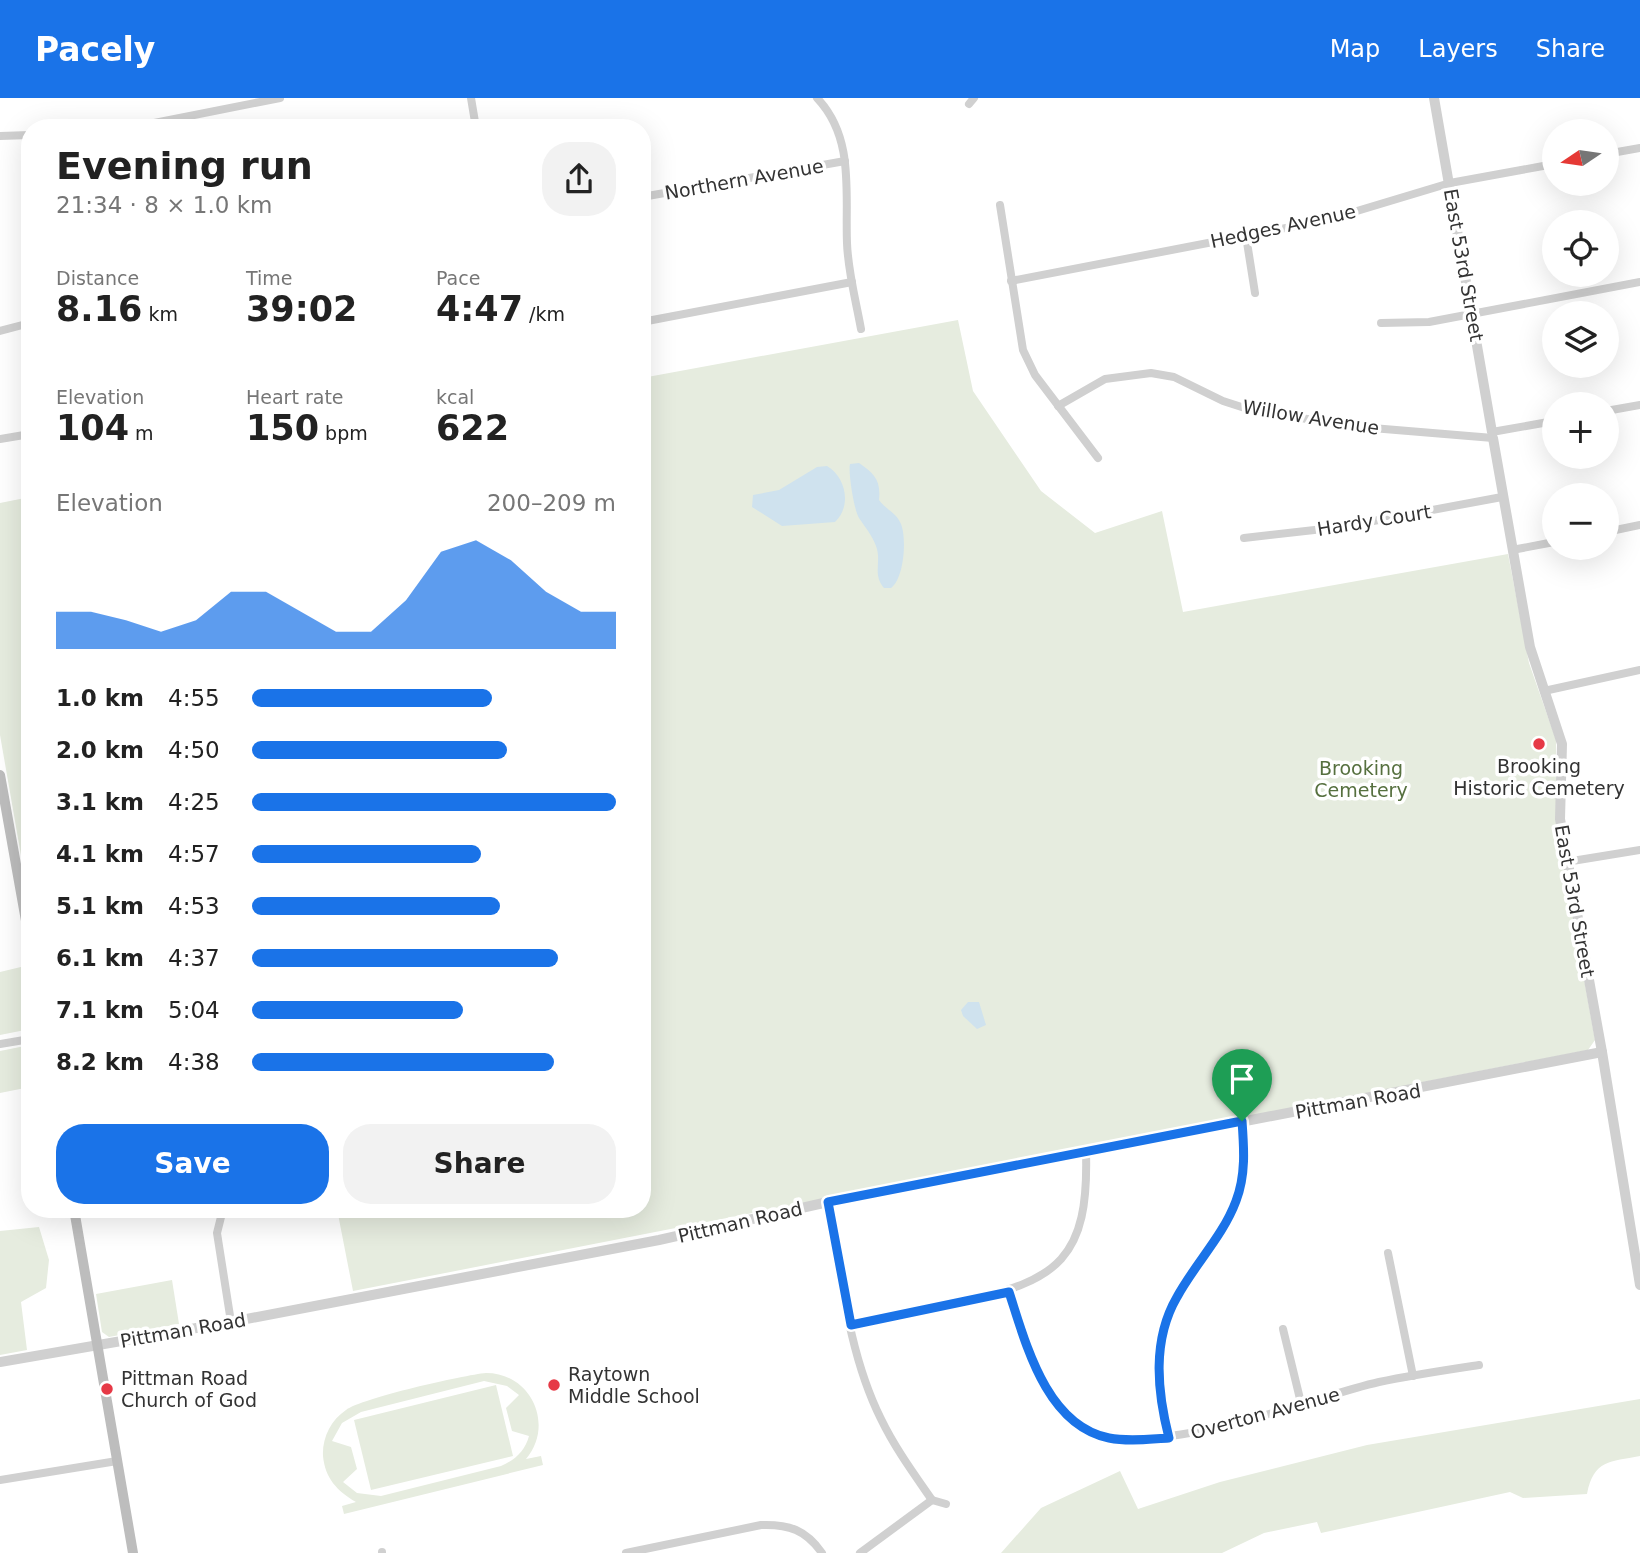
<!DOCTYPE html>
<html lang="en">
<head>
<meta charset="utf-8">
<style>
  body { margin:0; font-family:"DejaVu Sans",sans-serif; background:#f2f2f2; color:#222; height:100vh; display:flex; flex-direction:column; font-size:26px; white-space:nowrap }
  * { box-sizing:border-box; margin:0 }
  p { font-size:23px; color:#767676 }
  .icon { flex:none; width:38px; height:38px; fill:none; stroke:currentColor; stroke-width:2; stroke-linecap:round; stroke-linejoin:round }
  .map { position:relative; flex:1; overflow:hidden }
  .details { position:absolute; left:21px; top:21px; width:630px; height:1099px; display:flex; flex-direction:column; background:#fff; border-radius:28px; box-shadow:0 7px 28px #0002 }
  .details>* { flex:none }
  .needle { width:46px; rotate:257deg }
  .controls { position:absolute; left:1542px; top:21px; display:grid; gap:14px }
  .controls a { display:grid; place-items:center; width:77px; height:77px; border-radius:50%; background:#fff; box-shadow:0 7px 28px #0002; font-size:35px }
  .pin { position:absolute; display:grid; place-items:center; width:60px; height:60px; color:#fff; margin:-72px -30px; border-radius:50% 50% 50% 0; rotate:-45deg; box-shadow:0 0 7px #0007 }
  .pin .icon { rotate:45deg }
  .round { display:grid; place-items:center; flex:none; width:74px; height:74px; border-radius:28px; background:#f2f2f2 }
  .headline { display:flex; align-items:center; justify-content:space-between; height:119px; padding:0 35px }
  h1 { font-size:38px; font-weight:700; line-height:52px }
  .stats { display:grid; grid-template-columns:repeat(3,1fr); gap:10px; height:119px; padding:7px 35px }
  .stats div { display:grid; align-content:center }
  .stats b { font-size:35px; font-weight:700 }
  .stats small { font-size:19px; font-weight:400 }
  .stats p { font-size:19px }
  .chart { height:196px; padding:14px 35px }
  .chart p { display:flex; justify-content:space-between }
  .chart svg { width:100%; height:126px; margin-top:7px; fill:#1a73e8; opacity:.7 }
  .primary-button { display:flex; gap:14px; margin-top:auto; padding:14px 35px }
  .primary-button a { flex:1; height:80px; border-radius:28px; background:#1a73e8; color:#fff; font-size:28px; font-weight:700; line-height:80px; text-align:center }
  .primary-button a+a { background:#f2f2f2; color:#222 }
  ul { padding:0 35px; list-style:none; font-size:23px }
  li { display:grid; grid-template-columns:112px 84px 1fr; align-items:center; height:52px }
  li i { height:18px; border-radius:9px; background:#1a73e8 }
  header { display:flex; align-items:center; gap:42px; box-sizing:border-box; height:98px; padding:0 35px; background:#1a73e8; color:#fff }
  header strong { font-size:33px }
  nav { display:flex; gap:38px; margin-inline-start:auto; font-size:24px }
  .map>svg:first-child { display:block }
  .green { fill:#e6ecdf; fill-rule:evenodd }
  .water { fill:#cfe2ee }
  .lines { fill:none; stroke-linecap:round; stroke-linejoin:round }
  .minor { stroke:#d0d0d0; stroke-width:8 }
  .tertiary { stroke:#d0d0d0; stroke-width:10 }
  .secondary { stroke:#bdbdbd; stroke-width:10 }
  .route-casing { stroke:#fff; stroke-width:14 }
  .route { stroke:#1a73e8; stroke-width:9 }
  .poi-dot { fill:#e63946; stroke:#fff; stroke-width:2.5 }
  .labels { text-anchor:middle; stroke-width:7; stroke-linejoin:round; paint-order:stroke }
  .street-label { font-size:19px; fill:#333; stroke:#fff }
  .poi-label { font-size:19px; fill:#333; stroke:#fff; text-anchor:start }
  .park-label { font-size:19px; fill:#56703f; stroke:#fff }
</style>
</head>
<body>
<header>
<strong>Pacely</strong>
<nav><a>Map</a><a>Layers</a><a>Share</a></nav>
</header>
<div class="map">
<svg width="1640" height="1455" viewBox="0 0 1640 1455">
  <rect width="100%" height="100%" fill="#fff"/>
  <g class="green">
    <polygon points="958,222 973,293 1041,393 1095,435 1162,413 1183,514 1508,456 1529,565 1556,642 1556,726 1595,942 1588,952 353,1193 337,1111 642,1111 642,280"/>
    <polygon points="30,399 30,809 0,637 0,405"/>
    <polygon points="25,868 30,895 30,931 0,937 0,874"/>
    <polygon points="30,947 30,989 0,995 0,953"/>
    <polygon points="39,1129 49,1162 46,1190 21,1204 27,1252 0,1257 0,1133"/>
    <polygon points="172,1182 179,1226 109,1239 102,1234 96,1196"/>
    <path d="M 486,1275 C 531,1275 555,1327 526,1361 L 541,1358 L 543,1367 L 344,1416 L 342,1408 L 356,1404 C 337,1393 325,1380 323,1358 C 322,1340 331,1322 346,1312 C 362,1300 464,1277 486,1275 ZM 484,1283 L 507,1288 L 519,1297 L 506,1310 L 512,1333 L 529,1338 C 525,1353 515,1362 501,1368 L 381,1398 L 357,1395 L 343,1384 L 357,1371 L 351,1349 L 332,1343 L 342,1325 L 361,1314 Z"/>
    <polygon points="496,1287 513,1358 371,1392 354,1322"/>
    <path d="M 1640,1301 L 1640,1358 C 1610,1364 1594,1361 1587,1396 L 1523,1400 L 1510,1394 L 1321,1435 L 1317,1424 L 1264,1435 L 1222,1455 L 1001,1455 L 1041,1410 L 1120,1373 L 1138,1411 L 1220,1384 L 1367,1347 Z"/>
  </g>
  <g class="water">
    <path d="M 859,365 C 875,376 881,383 879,402 C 886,412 896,414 901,426 C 907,441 904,481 891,490 L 884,490 C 872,476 882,464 876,448 C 872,437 865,429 859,420 C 854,412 848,374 850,366 Z"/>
    <path d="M 827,368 C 846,379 852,408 835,424 L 782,428 L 752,409 L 753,397 L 779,392 L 817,369 Z"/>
    <polygon points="968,904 979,904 986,927 977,931 963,918 961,912"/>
  </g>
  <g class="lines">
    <g class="minor">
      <polyline points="471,0 476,30"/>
      <path d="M 817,0 C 855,40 845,95 847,145 C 848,174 856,203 861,231"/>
      <polyline points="969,6 974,0"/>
      <polyline points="129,30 280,0"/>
      <polyline points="0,38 30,37"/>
      <polyline points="1606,56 1640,50"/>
      <polyline points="642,99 845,63"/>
      <polyline points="1000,107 1023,252 1035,277 1098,360"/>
      <polyline points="1246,138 1255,195"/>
      <polyline points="1011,183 1327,122 1450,85 1554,66"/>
      <polyline points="642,224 852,184"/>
      <polyline points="1381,225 1429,224 1640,184"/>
      <polyline points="0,233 30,225"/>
      <polyline points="1058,308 1105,281 1151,275 1174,279 1223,303 1254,313 1360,329 1493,340 1492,334 1554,323"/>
      <polyline points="1606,313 1640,307"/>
      <polyline points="0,341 30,336"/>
      <polyline points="1606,434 1640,427"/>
      <polyline points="1244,440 1341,429 1502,399"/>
      <polyline points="1512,452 1554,444"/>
      <polyline points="1544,593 1640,572"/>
      <polyline points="1566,764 1640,752"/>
      <polyline points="0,946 30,941"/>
      <path d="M 828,1104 C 841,1176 848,1255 881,1321 C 895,1350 914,1376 932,1402"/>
      <polyline points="223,1111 217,1135 231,1224"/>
      <polyline points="1388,1155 1413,1278"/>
      <path d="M 1008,1194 C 1022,1235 1036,1292 1072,1321 C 1136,1374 1303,1301 1379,1284 C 1412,1277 1446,1272 1479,1267"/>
      <path d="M 851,1227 C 887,1219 924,1211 960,1204 C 1059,1183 1089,1160 1086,1054"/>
      <polyline points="1283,1231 1301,1305"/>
      <polyline points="1169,1340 1159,1289 1163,1234 1177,1197 1198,1170 1236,1105 1244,1066 1242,1023"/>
      <polyline points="0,1382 117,1363"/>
      <polyline points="932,1402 946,1406"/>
      <polyline points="382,1454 382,1455"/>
      <path d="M 626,1455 L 761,1427 C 789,1426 806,1432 822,1455"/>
      <polyline points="860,1455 932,1402"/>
    </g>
    <g class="tertiary">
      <polyline points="1434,0 1492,334"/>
      <polyline points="1493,340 1530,549 1562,646 1560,721 1602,954 1640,1187"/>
      <polyline points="0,1264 231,1224 659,1142 828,1104 1602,954"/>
    </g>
    <g class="secondary">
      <polyline points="0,677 30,845"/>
      <polyline points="74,1111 133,1455"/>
    </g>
  </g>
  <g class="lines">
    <defs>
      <path id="route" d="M 1242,1023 C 1244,1050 1246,1077 1236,1103 C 1223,1138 1195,1166 1177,1199 C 1152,1242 1157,1293 1169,1340 C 1150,1341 1129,1344 1109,1340 C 1046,1327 1026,1246 1009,1194 L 851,1227 L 828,1104 Z"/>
    </defs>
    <use href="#route" class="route-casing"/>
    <use href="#route" class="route"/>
  </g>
  <g class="poi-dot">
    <circle cx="1539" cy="646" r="7"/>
    <circle cx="554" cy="1287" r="7"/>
    <circle cx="107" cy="1291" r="7"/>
  </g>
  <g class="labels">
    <g class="street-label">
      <text transform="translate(744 81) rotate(-10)" y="7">Northern Avenue</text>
      <text transform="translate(1283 128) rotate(-12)" y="7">Hedges Avenue</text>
      <text transform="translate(1464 167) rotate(80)" y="7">East 53rd Street</text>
      <text transform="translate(1311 319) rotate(9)" y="7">Willow Avenue</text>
      <text transform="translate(1374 422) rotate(-9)" y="7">Hardy Court</text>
      <text transform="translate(1575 803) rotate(80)" y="7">East 53rd Street</text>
      <text transform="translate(1358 1003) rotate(-10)" y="7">Pittman Road</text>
      <text transform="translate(740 1124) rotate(-13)" y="7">Pittman Road</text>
      <text transform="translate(183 1232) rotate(-10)" y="7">Pittman Road</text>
      <text transform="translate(1265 1315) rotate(-15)" y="7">Overton Avenue</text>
    </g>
    <g class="poi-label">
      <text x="1539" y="675" text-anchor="middle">Brooking<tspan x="1539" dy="22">Historic Cemetery</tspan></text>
      <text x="568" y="1283">Raytown<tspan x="568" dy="22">Middle School</tspan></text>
      <text x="121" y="1287">Pittman Road<tspan x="121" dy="22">Church of God</tspan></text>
    </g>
    <g class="park-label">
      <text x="1361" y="677">Brooking<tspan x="1361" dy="22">Cemetery</tspan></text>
    </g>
  </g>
</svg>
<div class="controls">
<a><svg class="needle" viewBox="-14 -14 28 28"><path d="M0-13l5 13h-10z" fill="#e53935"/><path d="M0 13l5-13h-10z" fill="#767676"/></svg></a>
<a><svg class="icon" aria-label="locate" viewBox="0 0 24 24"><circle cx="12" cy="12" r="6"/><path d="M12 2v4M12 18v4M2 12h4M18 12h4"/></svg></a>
<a><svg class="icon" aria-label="layers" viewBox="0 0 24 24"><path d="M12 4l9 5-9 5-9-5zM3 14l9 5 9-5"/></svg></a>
<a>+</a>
<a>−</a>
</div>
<div class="pin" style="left:1242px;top:1023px;background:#1e9e55"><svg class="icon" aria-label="arrive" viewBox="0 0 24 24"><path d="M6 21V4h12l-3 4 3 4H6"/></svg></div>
<section class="details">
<div class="headline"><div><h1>Evening run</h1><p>21:34 · 8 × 1.0 km</p></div><a class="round"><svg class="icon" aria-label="share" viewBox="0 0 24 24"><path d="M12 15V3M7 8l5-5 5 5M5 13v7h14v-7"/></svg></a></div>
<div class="stats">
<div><p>Distance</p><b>8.16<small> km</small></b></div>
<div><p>Time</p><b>39:02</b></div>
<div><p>Pace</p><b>4:47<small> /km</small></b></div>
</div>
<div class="stats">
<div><p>Elevation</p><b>104<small> m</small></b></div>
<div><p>Heart rate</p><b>150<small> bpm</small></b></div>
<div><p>kcal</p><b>622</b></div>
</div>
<div class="chart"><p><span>Elevation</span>200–209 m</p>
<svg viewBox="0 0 160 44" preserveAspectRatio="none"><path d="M0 44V31L10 31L20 34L30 38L40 34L50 24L60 24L70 31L80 38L90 38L100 27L110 10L120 6L130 13L140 24L150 31L160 31V44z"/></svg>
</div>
<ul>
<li><b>1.0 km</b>4:55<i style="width:66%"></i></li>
<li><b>2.0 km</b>4:50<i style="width:70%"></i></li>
<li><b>3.1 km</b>4:25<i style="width:100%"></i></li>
<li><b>4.1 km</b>4:57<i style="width:63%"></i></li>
<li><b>5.1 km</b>4:53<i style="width:68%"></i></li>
<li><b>6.1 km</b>4:37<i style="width:84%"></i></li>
<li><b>7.1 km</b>5:04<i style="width:58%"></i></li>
<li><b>8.2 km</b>4:38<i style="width:83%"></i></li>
</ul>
<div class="primary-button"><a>Save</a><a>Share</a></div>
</section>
</div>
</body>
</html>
